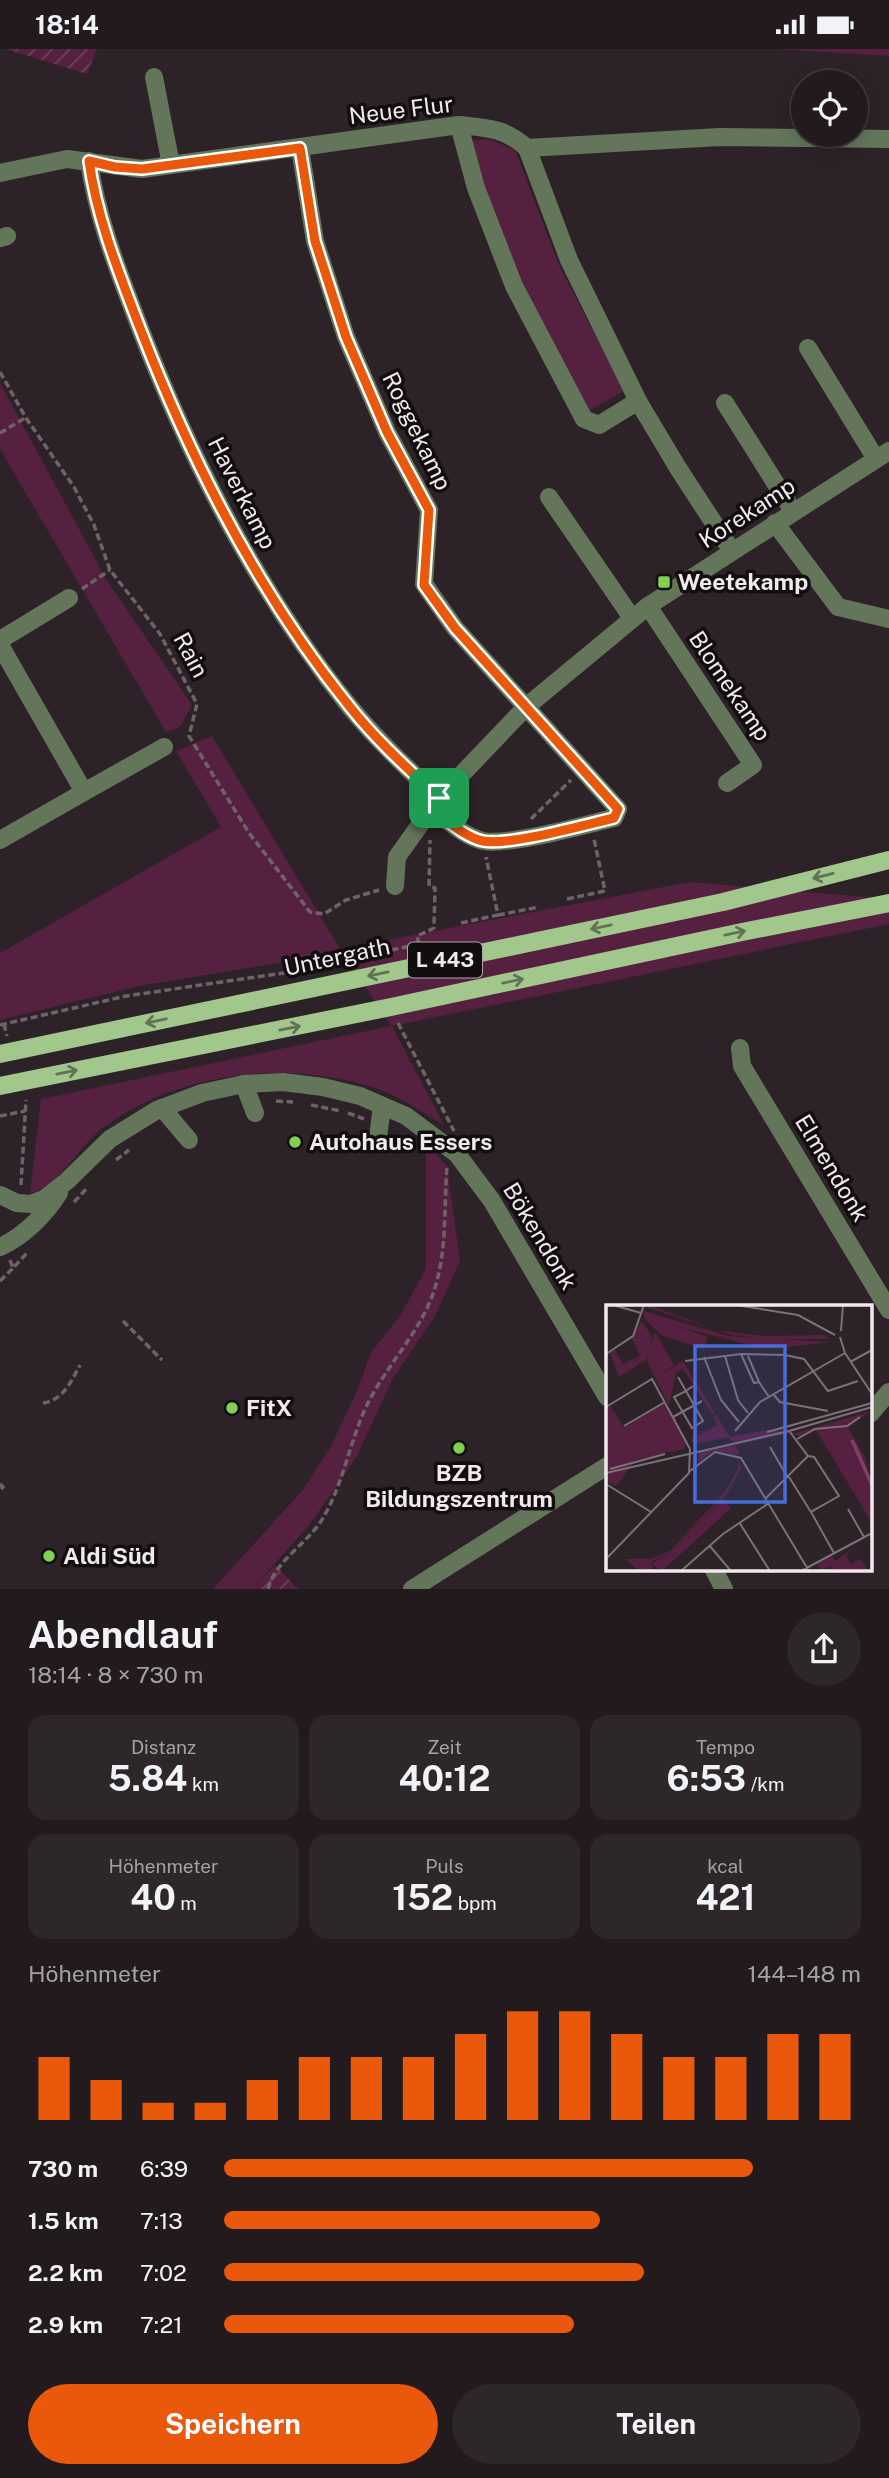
<!DOCTYPE html>
<html lang="de">
<head>
<meta charset="utf-8">
<style>
  body { margin:0; font-family:"Public Sans",sans-serif; background:#2e272a; color:#f1f3f6; height:100vh; display:flex; flex-direction:column; font-size:26px; white-space:nowrap }
  * { box-sizing:border-box; margin:0 }
  p { font-size:23px; color:#a2a1a4 }
  .icon { flex:none; width:38px; height:38px; fill:none; stroke:currentColor; stroke-width:2; stroke-linecap:round; stroke-linejoin:round }
  .map { position:relative; height:1540px; overflow:hidden }
  .details { display:flex; flex-direction:column; background:#221a1d; flex:1 }
  .details>* { flex:none }
  .buttons { position:absolute; left:791px; top:21px; display:grid; gap:14px }
  .buttons a { display:grid; place-items:center; width:77px; height:77px; border-radius:50%; background:#221a1d; box-shadow:0 4px 18px #0003,0 0 0 2px #3f383b; font-size:35px }
  .pin { position:absolute; display:grid; place-items:center; width:60px; height:60px; color:#fff; margin:-30px; border-radius:14px; box-shadow:0 4px 10px #0006 }
  .round { display:grid; place-items:center; flex:none; width:74px; height:74px; border-radius:37px; background:#2e272a }
  .summary { display:flex; align-items:center; justify-content:space-between; height:119px; padding:0 28px }
  h1 { font-size:38px; font-weight:700; line-height:52px }
  .metrics { display:grid; grid-template-columns:repeat(3,1fr); gap:10px; height:119px; padding:7px 28px }
  .metrics div { display:grid; align-content:center; border-radius:18px; background:#2e272a; text-align:center }
  .metrics b { font-size:35px; font-weight:700 }
  .metrics small { font-size:19px; font-weight:400 }
  .metrics p { font-size:19px }
  .chart { height:196px; padding:14px 28px }
  .chart p { display:flex; justify-content:space-between }
  .chart svg { width:100%; height:126px; margin-top:7px; stroke:#ea580c; stroke-width:6 }
  .cta { display:flex; gap:14px; margin-top:auto; padding:14px 28px }
  .cta a { flex:1; height:80px; border-radius:42px; background:#ea580c; color:#fff; font-size:28px; font-weight:700; line-height:80px; text-align:center }
  .cta a+a { background:#2e272a; color:#f1f3f6 }
  ul { padding:0 28px; list-style:none; font-size:23px }
  li { display:grid; grid-template-columns:112px 84px 1fr; align-items:center; height:52px }
  li i { height:18px; border-radius:9px; background:#ea580c }
  .status { display:flex; justify-content:space-between; align-items:center; height:49px; padding:0 35px; background:#221a1d; direction:ltr }
  .status svg { height:19px; fill:currentColor }
  .map>svg:first-child { display:block }
  .grass { fill:#562140 }
  .garden { fill:url(#garden-furrows) }
  .lines { fill:none; stroke-linecap:round; stroke-linejoin:round }
  .path { stroke:#6e6468; stroke-width:3.5; stroke-dasharray:7 3.5; stroke-linecap:butt }
  .minor { stroke:#63765a; stroke-width:18 }
  .major { stroke:#a1c78d; stroke-width:18 }
  .oneway { stroke:#617354 }
  .route-casing { stroke:#fff; stroke-width:14 }
  .route { stroke:#ea580c; stroke-width:9 }
  .poi-dot { fill:#81d050; stroke:#120d0f; stroke-width:2.5 }
  .labels { text-anchor:middle; stroke-width:7; stroke-linejoin:round; paint-order:stroke }
  .shield { fill:#120d0f; stroke:#aea7aa; stroke-width:2 }
  .shield-label { font-size:21px; font-weight:bold; fill:#f1e9ed }
  .street-label { font-size:23px; fill:#f1e9ed; stroke:#120d0f }
  .poi-label { font-size:23px; font-weight:bold; fill:#f1e9ed; stroke:#120d0f; text-anchor:start }
  .inset-river { fill:none; stroke:#823e64; stroke-width:3.5 }
  .inset-road { fill:none; stroke:#7b7276; stroke-width:2 }
  .view { fill:#476ddc; fill-opacity:0.15; stroke:#476ddc; stroke-width:3.5 }
  .inset-edge { fill:none; stroke:#f1e9ed; stroke-width:3.5 }
</style>
</head>
<body>
<div class="status"><b>18:14</b><svg viewBox="0 0 49 12"><path d="M0 12V9h3v3zM5 12V6h3v6zM10 12V3h3v9zM15 12V0h3v12zM26 1h20v11H26zM47 4h2v5h-2z"/></svg></div>
<div class="map">
<svg width="889" height="1540" viewBox="0 0 889 1540">
  <defs>
    <pattern id="garden-furrows" width="10" height="10" patternUnits="userSpaceOnUse" patternTransform="scale(1.75)"><rect width="10" height="10" fill="#562140"/><path d="M-1 1l2-2M0 10L10 0M9 11l2-2" fill="none" stroke="#6f415c"/></pattern>
  </defs>
  <rect width="100%" height="100%" fill="#2d2227"/>
  <g class="grass">
    <polygon points="776,0 889,0 889,7"/>
    <polygon points="489,90 515,101 559,216 624,342 590,361 525,242 472,111 470,92"/>
    <polygon points="0,334 106,530 192,656 180,678 166,683 0,400"/>
    <path d="M 212,687 L 340,900 L 690,833 L 889,850 L 889,875 L 392,977 L 444,1076 C 423,1064 401,1048 378,1040 C 290,1010 181,1022 104,1078 C 81,1094 58,1140 30,1144 L 41,1050 L 391,977 L 340,900 L 284,913 L 139,937 L 0,971 L 0,904 L 221,778 L 176,702 Z"/>
    <polygon points="426,1094 447,1117 460,1212 435,1267 392,1331 356,1409 310,1475 252,1540 213,1540 302,1442 330,1399 356,1344 371,1304 401,1265 426,1220"/>
  </g>
  <g class="garden">
    <polygon points="6,0 97,0 87,25"/>
    <polygon points="275,1516 298,1540 252,1540"/>
  </g>
  <g class="lines">
    <g class="path">
      <polyline points="0,323 26,369 74,438 94,476 110,521 160,585 197,655 189,687 249,784 310,863 324,865 346,851 379,841"/>
      <polyline points="0,384 25,369"/>
      <polyline points="82,540 110,521"/>
      <polyline points="531,770 571,731"/>
      <polyline points="567,850 605,842 594,790"/>
      <polyline points="498,866 539,858"/>
      <polyline points="461,874 498,866 486,808"/>
      <polyline points="419,895 417,887 434,879 435,839 429,837 430,791"/>
      <polyline points="398,974 454,1082"/>
      <polyline points="4,975 7,987"/>
      <polyline points="0,976 126,947 290,923 419,895"/>
      <polyline points="276,1052 293,1053"/>
      <polyline points="311,1056 341,1062"/>
      <polyline points="348,1064 364,1070"/>
      <polyline points="0,1067 25,1062"/>
      <polyline points="116,1111 129,1101"/>
      <polyline points="21,1136 26,1051"/>
      <polyline points="74,1153 88,1138"/>
      <polyline points="10,1211 13,1219 28,1203"/>
      <polyline points="0,1232 13,1219"/>
      <polyline points="123,1272 162,1311"/>
      <path d="M 43,1354 C 63,1351 71,1333 80,1316"/>
      <polyline points="0,1435 3,1438 0,1441"/>
      <path d="M 268,1540 C 276,1510 308,1495 323,1469 C 343,1435 349,1396 365,1360 C 382,1324 407,1298 424,1265 C 449,1218 443,1169 447,1118"/>
    </g>
    <g class="minor">
      <polyline points="154,28 171,116"/>
      <polyline points="459,76 476,139 514,237 584,370 599,376 638,352 678,419 732,502"/>
      <path d="M 300,99 L 315,192 L 346,288 L 387,383 L 429,461 L 424,535 L 455,579 L 618,760 L 614,769 C 584,776 510,797 483,792 C 465,788 446,770 431,760"/>
      <polyline points="527,99 569,211 638,352"/>
      <path d="M 89,112 C 97,170 119,224 140,279 C 192,414 259,545 350,658 C 377,691 408,720 439,749"/>
      <path d="M 0,124 L 67,110 L 142,120 L 459,76 C 488,79 505,79 527,99 L 720,88 L 889,90"/>
      <polyline points="0,189 7,187"/>
      <polyline points="808,299 876,410"/>
      <polyline points="725,354 793,462"/>
      <polyline points="549,448 632,569"/>
      <polyline points="775,474 838,558 889,570"/>
      <polyline points="648,557 753,716 727,734"/>
      <polyline points="0,591 69,549"/>
      <polyline points="0,596 84,743 0,791"/>
      <polyline points="84,743 164,698"/>
      <polyline points="395,837 397,808 439,749 526,658 648,557 889,402"/>
      <polyline points="740,999 742,1017 889,1261"/>
      <polyline points="244,1035 255,1064"/>
      <polyline points="162,1059 189,1091"/>
      <polyline points="378,1088 382,1057"/>
      <polyline points="0,1146 17,1154 31,1155 44,1150 67,1132 110,1090 157,1061 202,1044 244,1035 283,1033 323,1038 360,1047 406,1067 457,1105 492,1152 607,1348"/>
      <path d="M 0,1198 C 24,1187 45,1166 59,1144"/>
      <polyline points="870,1365 889,1343"/>
      <polyline points="714,1521 724,1540"/>
      <polyline points="412,1540 607,1417"/>
    </g>
    <g class="major">
      <polyline points="0,1005 723,853 889,811"/>
      <polyline points="0,1037 391,958 742,883 889,854"/>
    </g>
  </g>
  <defs><path id="oneway-shaft" d="M-6 0H5M1.5-3L5.5 0L1.5 3" fill="none" stroke-width="1.6" stroke-linecap="round" stroke-linejoin="round" transform="scale(1.75)"/></defs>
  <g class="oneway">
    <use href="#oneway-shaft" transform="translate(823 827) rotate(166)"/>
    <use href="#oneway-shaft" transform="translate(601 878) rotate(168)"/>
    <use href="#oneway-shaft" transform="translate(735 884) rotate(-12)"/>
    <use href="#oneway-shaft" transform="translate(378 925) rotate(168)"/>
    <use href="#oneway-shaft" transform="translate(513 932) rotate(-12)"/>
    <use href="#oneway-shaft" transform="translate(156 972) rotate(168)"/>
    <use href="#oneway-shaft" transform="translate(290 979) rotate(-11)"/>
    <use href="#oneway-shaft" transform="translate(67 1023) rotate(-11)"/>
  </g>
  <g class="lines">
    <defs>
      <path id="route" d="M 300,99 L 315,192 L 346,288 L 387,383 L 429,461 L 424,536 L 455,579 L 618,760 L 614,769 C 584,776 509,797 483,792 C 464,788 446,770 431,760 L 439,749 C 408,720 376,691 350,658 C 259,545 192,414 140,279 C 119,224 97,170 89,112 L 115,118 L 142,120 Z"/>
    </defs>
    <use href="#route" class="route-casing"/>
    <use href="#route" class="route"/>
  </g>
  <g class="poi-dot">
    <rect x="657" y="526" width="14" height="14" rx="3.5"/>
    <circle cx="295" cy="1093" r="7"/>
    <circle cx="232" cy="1359" r="7"/>
    <circle cx="459" cy="1399" r="7"/>
    <circle cx="49" cy="1507" r="7"/>
  </g>
  <g class="labels">
    <rect class="shield" x="408" y="893.5" width="74" height="35" rx="5"/>
    <g class="shield-label">
      <text x="445" y="918">L 443</text>
    </g>
    <g class="street-label">
      <text transform="translate(401 61) rotate(-7)" y="8">Neue Flur</text>
      <text transform="translate(417 382) rotate(64)" y="8">Roggekamp</text>
      <text transform="translate(242 444) rotate(63)" y="8">Haverkamp</text>
      <text transform="translate(747 464) rotate(-33)" y="8">Korekamp</text>
      <text transform="translate(191 606) rotate(62)" y="8">Rain</text>
      <text transform="translate(730 637) rotate(56)" y="8">Blomekamp</text>
      <text transform="translate(337 908) rotate(-12)" y="8">Untergath</text>
      <text transform="translate(832 1119) rotate(59)" y="8">Elmendonk</text>
      <text transform="translate(540 1187) rotate(59)" y="8">Bökendonk</text>
    </g>
    <g class="poi-label">
      <text x="678" y="541">Weetekamp</text>
      <text x="309" y="1101">Autohaus Essers</text>
      <text x="246" y="1367">FitX</text>
      <text x="459" y="1432" text-anchor="middle">BZB<tspan x="459" dy="26">Bildungszentrum</tspan></text>
      <text x="63" y="1515">Aldi Süd</text>
    </g>
  </g>
  <g transform="translate(606 1256)">
    <rect width="266" height="266" fill="#2d2227"/>
    <path d="M 45,1 L 111,25 L 156,31 L 219,30 L 223,34 L 164,34 L 126,30 L 40,2 ZM 37,6 L 122,31 L 223,37 L 182,42 L 140,39 L 38,13 ZM 77,56 L 108,107 L 107,110 L 77,64 L 70,68 L 63,100 L 49,73 ZM 265,106 L 240,124 L 214,126 L 247,140 L 266,185 L 266,218 L 210,125 L 196,131 L 195,139 L 195,132 L 184,128 L 129,140 L 134,150 L 107,146 L 92,157 L 93,147 L 128,139 L 123,132 L 89,139 L 84,135 L 111,120 L 107,112 L 110,110 L 124,132 L 159,125 L 190,128 ZM 80,139 L 77,144 L 30,155 L 10,181 L 0,176 L 0,160 ZM 132,152 L 135,164 L 120,190 L 65,248 L 45,257 L 47,266 L 33,266 L 20,254 L 44,254 L 64,246 L 119,187 L 132,164 ZM 249,242 L 240,251 L 245,259 L 254,254 L 263,266 L 228,266 L 224,261 L 215,266 L 211,259 L 226,251 L 229,256 Z" fill="#562140"/>
    <path d="M 49,27 L 68,60 L 49,73 L 41,55 ZM 242,123 L 259,152 L 266,185 L 247,141 L 227,148 L 213,126 Z" fill="#562140"/>
    <path d="M 42,11 L 102,32 L 98,44 L 55,30 L 39,14 ZM 35,16 L 46,31 L 45,43 L 40,55 L 13,72 L 4,48 L 9,45 L 17,59 L 34,51 L 26,33 ZM 58,98 L 80,139 L 0,160 L 0,103 L 4,100 L 18,123 ZM 117,194 L 125,203 L 56,266 L 45,259 L 65,248 Z" fill="#562140"/>
    <path class="inset-river" d="M 246,135 L 266,180"/>
    <path class="inset-road" d="M 7,0 L 35,8M 130,0 L 192,10 L 229,30M 235,26 L 237,0M 234,32 L 239,48 L 266,89M 0,49 L 27,31 L 38,0M 135,49 L 148,78 L 153,77 L 163,92M 119,51 L 132,95 L 142,108M 142,51 L 153,77M 98,52 L 115,95 L 133,117M 79,56 L 135,49 L 179,50 L 198,54 L 222,86 L 252,76M 244,57 L 266,45M 72,72 L 80,86 L 87,81M 80,86 L 97,116 L 86,123 L 68,92 ZM 167,89 L 174,97 L 222,106M 0,102 L 46,74 L 84,144M 67,112 L 96,96M 18,121 L 59,97M 129,126 L 154,97 L 239,48M 161,127 L 266,98M 184,127 L 202,151 L 208,152 L 233,191 L 205,207 L 228,248M 191,134 L 209,124 L 241,121 L 254,112M 164,142 L 182,173M 4,164 L 59,149M 84,166 L 109,147 L 135,153 L 203,266M 0,168 L 183,126 L 266,102M 183,172 L 205,207M 0,179 L 45,207M 160,193 L 202,151M 242,204 L 258,232M 133,217 L 164,266M 103,240 L 125,266M 0,254 L 83,168 L 84,144M 75,266 L 117,229 L 163,198M 195,266 L 266,228"/>
    <path class="view" d="M 89,41 L 179,41 L 179,197 L 89,197 Z"/>
    <rect width="266" height="266" class="inset-edge"/>
  </g>
</svg>
<div class="buttons">
<a><svg class="icon" aria-label="locate" viewBox="0 0 24 24"><circle cx="12" cy="12" r="6"/><path d="M12 2v4M12 18v4M2 12h4M18 12h4"/></svg></a>
</div>
<div class="pin" style="left:439px;top:749px;background:#1e9e55"><svg class="icon" aria-label="arrive" viewBox="0 0 24 24"><path d="M6 21V4h12l-3 4 3 4H6"/></svg></div>
</div>
<section class="details">
<div class="summary"><div><h1>Abendlauf</h1><p>18:14 · 8 × 730 m</p></div><a class="round"><svg class="icon" aria-label="share" viewBox="0 0 24 24"><path d="M12 15V3M7 8l5-5 5 5M5 13v7h14v-7"/></svg></a></div>
<div class="metrics">
<div><p>Distanz</p><b>5.84<small> km</small></b></div>
<div><p>Zeit</p><b>40:12</b></div>
<div><p>Tempo</p><b>6:53<small> /km</small></b></div>
</div>
<div class="metrics">
<div><p>Höhenmeter</p><b>40<small> m</small></b></div>
<div><p>Puls</p><b>152<small> bpm</small></b></div>
<div><p>kcal</p><b>421</b></div>
</div>
<div class="chart"><p><span>Höhenmeter</span>144–148 m</p>
<svg viewBox="0 0 160 44" preserveAspectRatio="none"><path d="M5 44V22M15 44V30M25 44V38M35 44V38M45 44V30M55 44V22M65 44V22M75 44V22M85 44V14M95 44V6M105 44V6M115 44V14M125 44V22M135 44V22M145 44V14M155 44V14"/></svg>
</div>
<ul>
<li><b>730 m</b>6:39<i style="width:83%"></i></li>
<li><b>1.5 km</b>7:13<i style="width:59%"></i></li>
<li><b>2.2 km</b>7:02<i style="width:66%"></i></li>
<li><b>2.9 km</b>7:21<i style="width:55%"></i></li>
</ul>
<div class="cta"><a>Speichern</a><a>Teilen</a></div>
</section>
</body>
</html>
